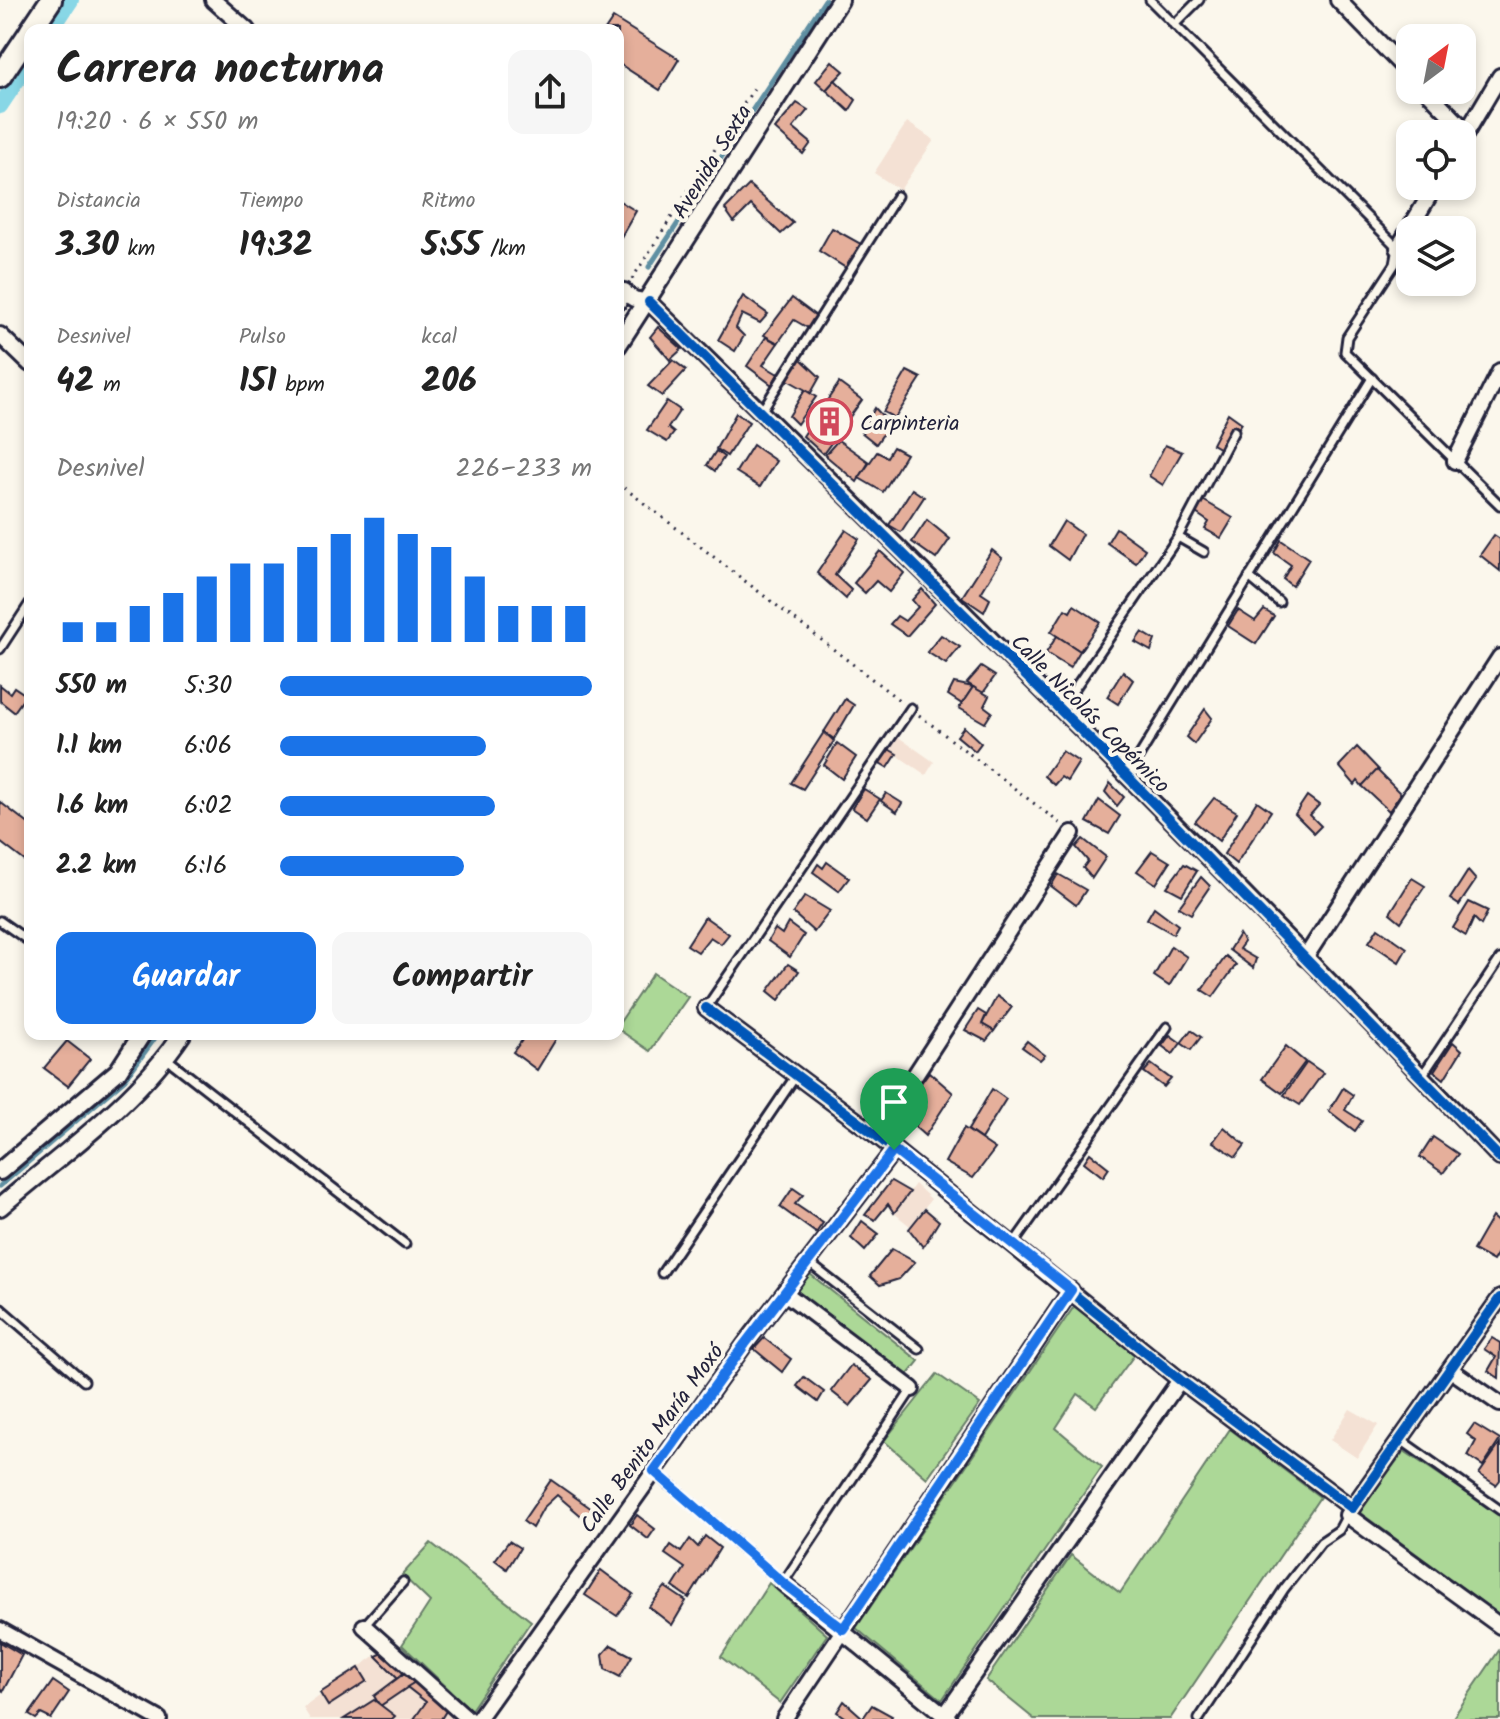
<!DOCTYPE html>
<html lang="es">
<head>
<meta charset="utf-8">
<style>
  body { margin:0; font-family:Kalam,sans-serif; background:#f6f6f6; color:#222; height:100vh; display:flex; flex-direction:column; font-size:30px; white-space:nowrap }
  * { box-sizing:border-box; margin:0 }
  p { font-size:26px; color:#767676 }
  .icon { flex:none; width:44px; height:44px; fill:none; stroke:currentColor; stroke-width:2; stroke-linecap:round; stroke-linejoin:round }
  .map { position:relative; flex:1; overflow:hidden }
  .details { position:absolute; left:24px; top:24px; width:600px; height:1016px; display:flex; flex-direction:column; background:#fff; border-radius:16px; box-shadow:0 4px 12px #0003 }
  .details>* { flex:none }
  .needle { width:52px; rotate:32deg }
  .controls { position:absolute; left:1396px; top:24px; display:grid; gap:16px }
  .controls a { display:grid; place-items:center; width:80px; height:80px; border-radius:16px; background:#fff; box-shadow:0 4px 12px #0003; font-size:40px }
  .pin { position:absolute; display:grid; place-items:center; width:68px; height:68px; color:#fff; margin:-82px -34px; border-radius:50% 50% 50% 0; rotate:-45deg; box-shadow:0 0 8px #0007 }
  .pin .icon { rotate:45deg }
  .round { display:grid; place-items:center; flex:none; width:84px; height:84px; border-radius:16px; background:#f6f6f6 }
  .summary { display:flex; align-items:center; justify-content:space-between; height:136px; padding:0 32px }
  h1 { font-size:44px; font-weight:700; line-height:60px }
  .metrics { display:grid; grid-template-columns:repeat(3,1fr); gap:12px; height:136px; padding:8px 32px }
  .metrics div { display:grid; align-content:center }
  .metrics b { font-size:34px; font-weight:700 }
  .metrics small { font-size:22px; font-weight:400 }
  .metrics p { font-size:22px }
  .chart { height:224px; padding:16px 32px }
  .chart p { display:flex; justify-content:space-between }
  .chart svg { width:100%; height:144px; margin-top:8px; stroke:#1a73e8; stroke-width:6 }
  .primary-button { display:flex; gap:16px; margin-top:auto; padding:16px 32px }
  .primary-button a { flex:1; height:92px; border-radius:16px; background:#1a73e8; color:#fff; font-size:32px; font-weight:700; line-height:92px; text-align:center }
  .primary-button a+a { background:#f6f6f6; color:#222 }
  ul { padding:0 32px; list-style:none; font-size:26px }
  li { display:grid; grid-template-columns:128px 96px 1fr; align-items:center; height:60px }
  li i { height:20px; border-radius:10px; background:#1a73e8 }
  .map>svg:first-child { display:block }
  .built { fill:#f4e1d4 }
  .green { fill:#acd897; stroke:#677d69; stroke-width:2 }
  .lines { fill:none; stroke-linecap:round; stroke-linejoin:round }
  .stream { stroke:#5f8fa2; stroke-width:5 }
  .canal { stroke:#88d7e6; stroke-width:16 }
  .building { fill:#e5af9b; stroke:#22223b; stroke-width:2 }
  .service-casing { stroke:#22223b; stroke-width:13 }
  .minor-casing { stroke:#22223b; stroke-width:20 }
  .tertiary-casing { stroke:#22223b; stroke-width:22 }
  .secondary-casing { stroke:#22223b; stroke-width:26 }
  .path { stroke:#22223b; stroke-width:3; stroke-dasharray:2 6; stroke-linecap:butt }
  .service { stroke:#fbf7ec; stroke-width:7 }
  .minor { stroke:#fbf7ec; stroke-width:14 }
  .tertiary { stroke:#fbf7ec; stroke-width:16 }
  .secondary { stroke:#fbf7ec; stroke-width:20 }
  .cycleway-casing { stroke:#fbf7ec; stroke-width:15 }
  .cycleway { stroke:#0057b8; stroke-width:10 }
  .route-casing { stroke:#fff; stroke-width:16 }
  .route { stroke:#1a73e8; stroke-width:10 }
  .labels { text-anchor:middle; stroke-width:8; stroke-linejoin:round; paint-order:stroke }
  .street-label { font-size:22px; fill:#22223b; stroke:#fbf7ec }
  .poi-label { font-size:22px; fill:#22223b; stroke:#fbf7ec; text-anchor:start }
</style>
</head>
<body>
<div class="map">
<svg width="1500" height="1719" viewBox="0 0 1500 1719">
  <rect width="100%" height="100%" fill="#fbf7ec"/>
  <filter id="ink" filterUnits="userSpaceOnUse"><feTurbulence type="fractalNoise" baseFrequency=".0125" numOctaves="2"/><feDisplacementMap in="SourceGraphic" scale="16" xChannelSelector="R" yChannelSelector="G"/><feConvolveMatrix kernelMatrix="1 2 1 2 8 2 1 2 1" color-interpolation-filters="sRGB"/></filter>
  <g filter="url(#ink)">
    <g class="built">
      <polygon points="907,122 934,140 900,190 874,173"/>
      <polygon points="894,734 934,762 926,775 885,747"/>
      <polygon points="915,1184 931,1199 910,1226 894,1213"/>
      <polygon points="1350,1409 1378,1425 1357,1458 1330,1440"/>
      <polygon points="383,1650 458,1719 310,1719 303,1708"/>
    </g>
    <g class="green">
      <polygon points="653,973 688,997 650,1051 618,1029 618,1025"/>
      <polygon points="810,1274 919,1361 906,1377 797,1291"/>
      <polygon points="1075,1305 1135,1354 1096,1407 1078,1394 1056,1428 1102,1467 942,1700 856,1628"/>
      <polygon points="937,1374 980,1404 927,1478 884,1441"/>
      <polygon points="1230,1429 1320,1497 1170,1719 1034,1719 986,1680 1071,1555 1120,1593"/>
      <polygon points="1404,1451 1500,1515 1500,1615 1359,1512"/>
      <polygon points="431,1543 531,1621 471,1710 402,1645 430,1602 402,1575"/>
      <polygon points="769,1583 827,1635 780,1703 721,1657"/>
      <polygon points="1500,1649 1500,1719 1452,1719"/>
    </g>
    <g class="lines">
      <g class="stream">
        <polyline points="649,267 825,0"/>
        <polyline points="0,1186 125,1079 158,1034"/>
      </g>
      <g class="canal">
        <polyline points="51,30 71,0"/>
        <polyline points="0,106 30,61"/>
      </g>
    </g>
    <g class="building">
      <polygon points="613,18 679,59 660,90 618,63 618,30 605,30"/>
      <polygon points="832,61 844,71 826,90 816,81"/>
      <polygon points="835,80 856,100 849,111 826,90"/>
      <polygon points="797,103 808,110 793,128 811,143 803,154 775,129"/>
      <polygon points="749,185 793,223 781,234 751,205 734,222 725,209"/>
      <polygon points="618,200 636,211 618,242"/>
      <polygon points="832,228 861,244 846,268 819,251"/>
      <polygon points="743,296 768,314 760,323 742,314 736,328 744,336 735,351 718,340"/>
      <polygon points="792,298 816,316 808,328 794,320 778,343 764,335"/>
      <polygon points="658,327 682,349 670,360 650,337"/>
      <polygon points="766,337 778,343 763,365 778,374 772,385 747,366"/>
      <polygon points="800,358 820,377 811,393 786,379"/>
      <polygon points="673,360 686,370 662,396 648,386"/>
      <polygon points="907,371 921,378 895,418 883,412"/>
      <polygon points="839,383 862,400 823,454 803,436"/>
      <polygon points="805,390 816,397 797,424 789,416"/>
      <polygon points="667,401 680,410 668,428 674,433 667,442 647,430"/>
      <polygon points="875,408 890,424 876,444 861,432"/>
      <polygon points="736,413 749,422 727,456 716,449"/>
      <polygon points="1228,413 1242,423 1224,451 1212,444"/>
      <polygon points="838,440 869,462 857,482 825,455"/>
      <polygon points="753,445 776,461 760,487 736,472"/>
      <polygon points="1165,445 1182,452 1163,485 1149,476"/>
      <polygon points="893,447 906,454 883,492 859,478 877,452 887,457"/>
      <polygon points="716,451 724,457 715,471 707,465"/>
      <polygon points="912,489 924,497 901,532 889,525"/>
      <polygon points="1201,499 1233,518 1221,538 1205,529 1209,522 1193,511"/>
      <polygon points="927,520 950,539 936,559 912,542"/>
      <polygon points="1064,521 1082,534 1068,560 1049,546"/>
      <polygon points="1116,528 1145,549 1136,563 1107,543"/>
      <polygon points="846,530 859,539 835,575 851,590 846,599 817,573"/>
      <polygon points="1494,535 1500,539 1500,571 1480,555"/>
      <polygon points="1281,540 1309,559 1292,586 1283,579 1291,565 1274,553"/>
      <polygon points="992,550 1002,558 981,593 990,599 984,612 962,597"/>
      <polygon points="880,551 904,573 889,592 876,581 865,593 854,583"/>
      <polygon points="922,589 935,604 907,636 890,624 897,616 905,621 918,607 912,600"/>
      <polygon points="1074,605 1100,622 1080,651 1051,632 1065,609 1070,612"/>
      <polygon points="1238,610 1255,621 1264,610 1274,616 1256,644 1228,626"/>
      <polygon points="1142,632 1155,640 1151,651 1135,642"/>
      <polygon points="941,635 960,647 946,664 927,652"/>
      <polygon points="1057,636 1080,651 1070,668 1046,653"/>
      <polygon points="981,667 995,676 983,693 967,683"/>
      <polygon points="1123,671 1133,680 1118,704 1107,697"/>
      <polygon points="954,683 973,687 962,704 948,695"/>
      <polygon points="0,685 10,693 14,687 26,695 14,712 0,701"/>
      <polygon points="973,687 989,696 984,706 992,712 985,723 959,708"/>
      <polygon points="845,699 854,705 834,739 824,732"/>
      <polygon points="1205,709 1212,718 1194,744 1186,737"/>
      <polygon points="964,727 981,743 975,751 957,736"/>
      <polygon points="824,732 834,741 803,789 791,783"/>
      <polygon points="837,743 856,757 842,779 824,765"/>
      <polygon points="885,747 897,754 888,768 875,760"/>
      <polygon points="1357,747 1379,770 1362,786 1358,781 1355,785 1339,766"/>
      <polygon points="1062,751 1079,762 1067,781 1061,777 1054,785 1044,776"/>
      <polygon points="1377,770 1401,794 1389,811 1362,786"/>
      <polygon points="1110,783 1124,797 1117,806 1105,792"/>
      <polygon points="864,789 880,799 867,818 852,808"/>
      <polygon points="886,793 902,803 897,812 881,801"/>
      <polygon points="1307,796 1319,805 1310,815 1321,826 1314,833 1295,814"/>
      <polygon points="1214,798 1237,812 1219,841 1195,822"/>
      <polygon points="1099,800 1120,816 1109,834 1087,822"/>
      <polygon points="1257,801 1271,811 1236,864 1224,854"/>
      <polygon points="0,802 30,825 30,865 0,842"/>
      <polygon points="1083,839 1106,857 1092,878 1083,868 1088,861 1076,847"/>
      <polygon points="1152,851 1170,862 1156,884 1137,871"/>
      <polygon points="827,862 849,878 839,891 813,872 818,864 823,868"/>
      <polygon points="1184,864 1197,871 1182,895 1167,887"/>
      <polygon points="1468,871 1476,880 1459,905 1450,899"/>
      <polygon points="1058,874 1086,890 1076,905 1051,886"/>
      <polygon points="1201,877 1210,886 1191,914 1179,907"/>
      <polygon points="1412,878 1425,886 1401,922 1390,913"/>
      <polygon points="805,896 830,911 814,932 793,913"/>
      <polygon points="1469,902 1488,911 1481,925 1474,918 1466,936 1453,928"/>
      <polygon points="1154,907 1178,925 1173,934 1147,919"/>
      <polygon points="705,917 729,934 721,944 710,937 698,952 687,945"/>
      <polygon points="788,923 804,935 790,957 768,941 775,929 782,934"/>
      <polygon points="1378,928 1407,948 1399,962 1369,942"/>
      <polygon points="1239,934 1244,942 1239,949 1256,959 1253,968 1229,950"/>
      <polygon points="1171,946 1187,957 1169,986 1154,976"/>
      <polygon points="1226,956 1236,965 1213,997 1202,990"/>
      <polygon points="788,964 799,971 779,1000 768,991"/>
      <polygon points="997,996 1012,1007 994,1031 982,1024"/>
      <polygon points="978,1010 986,1015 982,1024 994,1031 986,1041 965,1030"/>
      <polygon points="1191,1030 1201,1037 1191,1050 1181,1043"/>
      <polygon points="527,1034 559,1034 537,1070 513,1052"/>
      <polygon points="1170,1035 1181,1043 1173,1054 1162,1046"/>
      <polygon points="67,1041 90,1059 68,1086 44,1068"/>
      <polygon points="1027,1041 1045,1055 1040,1060 1022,1047"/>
      <polygon points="1453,1042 1462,1050 1444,1079 1434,1071"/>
      <polygon points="1286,1046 1305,1062 1282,1093 1262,1079"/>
      <polygon points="1307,1062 1323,1073 1300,1105 1284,1095"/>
      <polygon points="1151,1064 1171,1079 1164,1087 1144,1072"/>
      <polygon points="929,1072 953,1093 925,1136 915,1127 926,1107 915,1091"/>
      <polygon points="1343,1088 1353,1095 1345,1110 1362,1121 1355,1131 1329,1111"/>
      <polygon points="992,1089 1006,1099 981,1139 968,1130"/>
      <polygon points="1224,1127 1245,1145 1236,1157 1213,1142"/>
      <polygon points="964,1128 995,1149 973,1178 945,1162"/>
      <polygon points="1433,1137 1458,1154 1443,1173 1420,1157"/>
      <polygon points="1090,1153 1109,1168 1103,1177 1084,1162"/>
      <polygon points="891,1181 910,1192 894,1213 888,1204 875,1220 865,1215"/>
      <polygon points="793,1188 803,1195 795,1204 823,1223 816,1233 780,1207"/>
      <polygon points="925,1209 939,1221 923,1247 909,1229"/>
      <polygon points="1492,1217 1500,1224 1500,1249 1493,1261 1473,1250"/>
      <polygon points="862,1221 879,1234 865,1251 851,1238"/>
      <polygon points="892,1249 915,1262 899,1279 880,1285 870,1276"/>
      <polygon points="764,1338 791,1359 782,1372 754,1349"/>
      <polygon points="1492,1338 1500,1343 1499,1378 1488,1371 1496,1357 1484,1349"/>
      <polygon points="851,1365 872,1380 850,1406 831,1391"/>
      <polygon points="804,1377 824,1392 818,1402 797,1386"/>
      <polygon points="1474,1424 1500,1440 1483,1466 1468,1456 1476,1441 1467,1434"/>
      <polygon points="1500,1444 1500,1480 1496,1485 1479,1474"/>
      <polygon points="551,1480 592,1509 586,1520 557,1495 543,1508 532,1528 523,1521"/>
      <polygon points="637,1515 655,1529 648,1539 630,1525"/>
      <polygon points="705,1536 720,1548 689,1598 673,1587 685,1568 665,1554 671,1545 681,1552 690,1539 698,1547"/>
      <polygon points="509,1541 520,1548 507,1569 495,1560"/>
      <polygon points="601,1570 633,1594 617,1616 585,1595"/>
      <polygon points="665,1587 686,1601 672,1625 649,1607"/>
      <polygon points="0,1642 22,1655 3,1691 0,1689"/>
      <polygon points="611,1645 632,1656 620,1677 605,1669 603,1654"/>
      <polygon points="386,1652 408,1669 398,1678 376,1656"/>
      <polygon points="359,1668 367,1681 328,1706 320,1693"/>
      <polygon points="406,1672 417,1681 380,1706 374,1696"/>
      <polygon points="53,1681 69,1692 51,1719 41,1714 36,1719 29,1715"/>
      <polygon points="417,1681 449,1706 441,1719 414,1719 426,1702 407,1687"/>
      <polygon points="374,1700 395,1716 392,1719 344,1719"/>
      <polygon points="844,1701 863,1718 872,1705 892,1716 890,1719 847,1719 837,1712"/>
    </g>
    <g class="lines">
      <defs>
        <g id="service">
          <polyline points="1150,0 1398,248 1395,264 1347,337 1345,352 1500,505"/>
          <polyline points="1174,25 1199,0"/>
          <polyline points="761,412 897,196"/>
          <polyline points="1178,537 1204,552"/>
          <polyline points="1249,577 1279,602"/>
          <polyline points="0,649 30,603"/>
          <polyline points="1060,710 1178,537 1234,431"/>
          <polyline points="1127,776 1372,378"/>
          <polyline points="0,921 30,942"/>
          <polyline points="706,1008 911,708"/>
          <polyline points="166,1058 405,1244"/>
          <polyline points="1422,1076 1500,959"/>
          <polyline points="1014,1243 1167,1027"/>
          <polyline points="808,1262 919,1349"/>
          <polyline points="662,1273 795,1077"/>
          <polyline points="0,1308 84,1381"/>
          <polyline points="1401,1440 1500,1510"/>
          <polyline points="654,1471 783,1583 912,1389"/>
          <polyline points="364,1626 403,1582"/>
          <polyline points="1199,1719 1284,1589 1321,1542 1339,1530 1347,1515"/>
        </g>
        <g id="minor">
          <polyline points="213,0 247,30"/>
          <polyline points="1338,0 1410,74"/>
          <polyline points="1426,90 1467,132"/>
          <polyline points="1462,140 1500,76"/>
          <polyline points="1398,248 1435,186"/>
          <path d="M 618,289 L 634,299 L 649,302 C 936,583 1222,867 1500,1158"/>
          <polyline points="0,335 30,364"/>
          <polyline points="1455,461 1500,371"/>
          <polyline points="1305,958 1500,657"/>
          <polyline points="706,1008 876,1135 1180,1380 1352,1508 1500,1298"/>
          <polyline points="876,1135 1072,833"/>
          <polyline points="785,1293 912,1389"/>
          <polyline points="1451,1370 1500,1404"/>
          <polyline points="1347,1515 1500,1626"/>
          <polyline points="783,1583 949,1719"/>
          <polyline points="364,1626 468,1719"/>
          <polyline points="0,1630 159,1719"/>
          <polyline points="945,1715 1180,1380"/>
          <polyline points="478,1719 745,1344 894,1150"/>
          <polyline points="784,1719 1071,1290"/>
        </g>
        <g id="tertiary">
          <polyline points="618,301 624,292"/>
          <polyline points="618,345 840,0"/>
          <polyline points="0,1171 118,1071 142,1034"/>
          <path d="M 0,1207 C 63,1153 136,1103 182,1034"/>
        </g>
        <g id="secondary">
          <polyline points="31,30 51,0"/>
          <polyline points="0,77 30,32"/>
        </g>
      </defs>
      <use href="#service" class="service-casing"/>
      <use href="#minor" class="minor-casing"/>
      <use href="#tertiary" class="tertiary-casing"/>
      <use href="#secondary" class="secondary-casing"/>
      <g class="path">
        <polyline points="632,279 756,85"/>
        <polyline points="618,483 903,703"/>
        <polyline points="919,715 1062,825"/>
      </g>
      <use href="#service" class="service"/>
      <use href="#minor" class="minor"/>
      <use href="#tertiary" class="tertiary"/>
      <use href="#secondary" class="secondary"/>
      <defs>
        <g id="cycleway">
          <polyline points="649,302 1127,776 1500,1158"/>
          <polyline points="706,1008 876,1135 1180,1380 1352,1508 1500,1298"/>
        </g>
      </defs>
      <use href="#cycleway" class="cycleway-casing"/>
      <use href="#cycleway" class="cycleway"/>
    </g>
  </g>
  <g class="lines" filter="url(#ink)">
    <defs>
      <polygon id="route" points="894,1150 1071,1290 843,1629 783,1583 654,1471 745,1344"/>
    </defs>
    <use href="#route" class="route-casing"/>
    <use href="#route" class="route"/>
  </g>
  <defs>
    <symbol id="building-ring" viewBox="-11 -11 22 22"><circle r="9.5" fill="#fbf7ec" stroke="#d1495b" stroke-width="1.5"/><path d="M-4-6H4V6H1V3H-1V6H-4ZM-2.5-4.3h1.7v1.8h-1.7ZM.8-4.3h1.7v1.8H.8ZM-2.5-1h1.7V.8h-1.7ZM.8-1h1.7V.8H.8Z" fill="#d1495b"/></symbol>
  </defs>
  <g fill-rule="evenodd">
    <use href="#building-ring" x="804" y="396" width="51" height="51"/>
  </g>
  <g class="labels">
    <g class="street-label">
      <text transform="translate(711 161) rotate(-58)" y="8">Avenida Sexta</text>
      <text transform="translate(1091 713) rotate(45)" y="8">Calle Nicolás Copérnico</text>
      <text transform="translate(651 1438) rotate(-54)" y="8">Calle Benito María Moxó</text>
    </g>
    <g class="poi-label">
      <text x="860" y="430">Carpinteria</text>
    </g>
  </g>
</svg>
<div class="controls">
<a><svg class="needle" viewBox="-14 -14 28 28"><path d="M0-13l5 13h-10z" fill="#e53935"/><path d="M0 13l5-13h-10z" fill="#767676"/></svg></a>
<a><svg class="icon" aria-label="locate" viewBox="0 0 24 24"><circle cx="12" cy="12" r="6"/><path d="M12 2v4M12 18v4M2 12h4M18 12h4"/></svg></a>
<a><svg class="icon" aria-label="layers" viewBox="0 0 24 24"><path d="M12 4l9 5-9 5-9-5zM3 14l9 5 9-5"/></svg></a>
</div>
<div class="pin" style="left:894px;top:1150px;background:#1e9e55"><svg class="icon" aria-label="arrive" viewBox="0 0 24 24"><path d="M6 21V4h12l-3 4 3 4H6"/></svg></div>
<section class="details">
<div class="summary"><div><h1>Carrera nocturna</h1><p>19:20 · 6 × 550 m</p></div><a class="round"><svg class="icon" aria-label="share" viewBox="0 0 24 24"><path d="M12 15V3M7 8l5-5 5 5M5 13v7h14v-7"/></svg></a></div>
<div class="metrics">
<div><p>Distancia</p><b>3.30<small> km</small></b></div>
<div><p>Tiempo</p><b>19:32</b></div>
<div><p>Ritmo</p><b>5:55<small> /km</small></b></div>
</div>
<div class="metrics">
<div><p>Desnivel</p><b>42<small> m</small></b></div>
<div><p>Pulso</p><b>151<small> bpm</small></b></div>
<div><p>kcal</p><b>206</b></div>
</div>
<div class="chart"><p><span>Desnivel</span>226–233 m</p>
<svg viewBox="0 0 160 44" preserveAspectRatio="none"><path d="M5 44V38M15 44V38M25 44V33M35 44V29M45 44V24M55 44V20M65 44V20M75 44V15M85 44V11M95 44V6M105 44V11M115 44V15M125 44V24M135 44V33M145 44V33M155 44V33"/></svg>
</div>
<ul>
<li><b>550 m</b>5:30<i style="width:100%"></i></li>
<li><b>1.1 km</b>6:06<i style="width:66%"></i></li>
<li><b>1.6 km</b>6:02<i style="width:69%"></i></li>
<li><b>2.2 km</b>6:16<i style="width:59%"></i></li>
</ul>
<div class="primary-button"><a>Guardar</a><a>Compartir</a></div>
</section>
</div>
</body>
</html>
